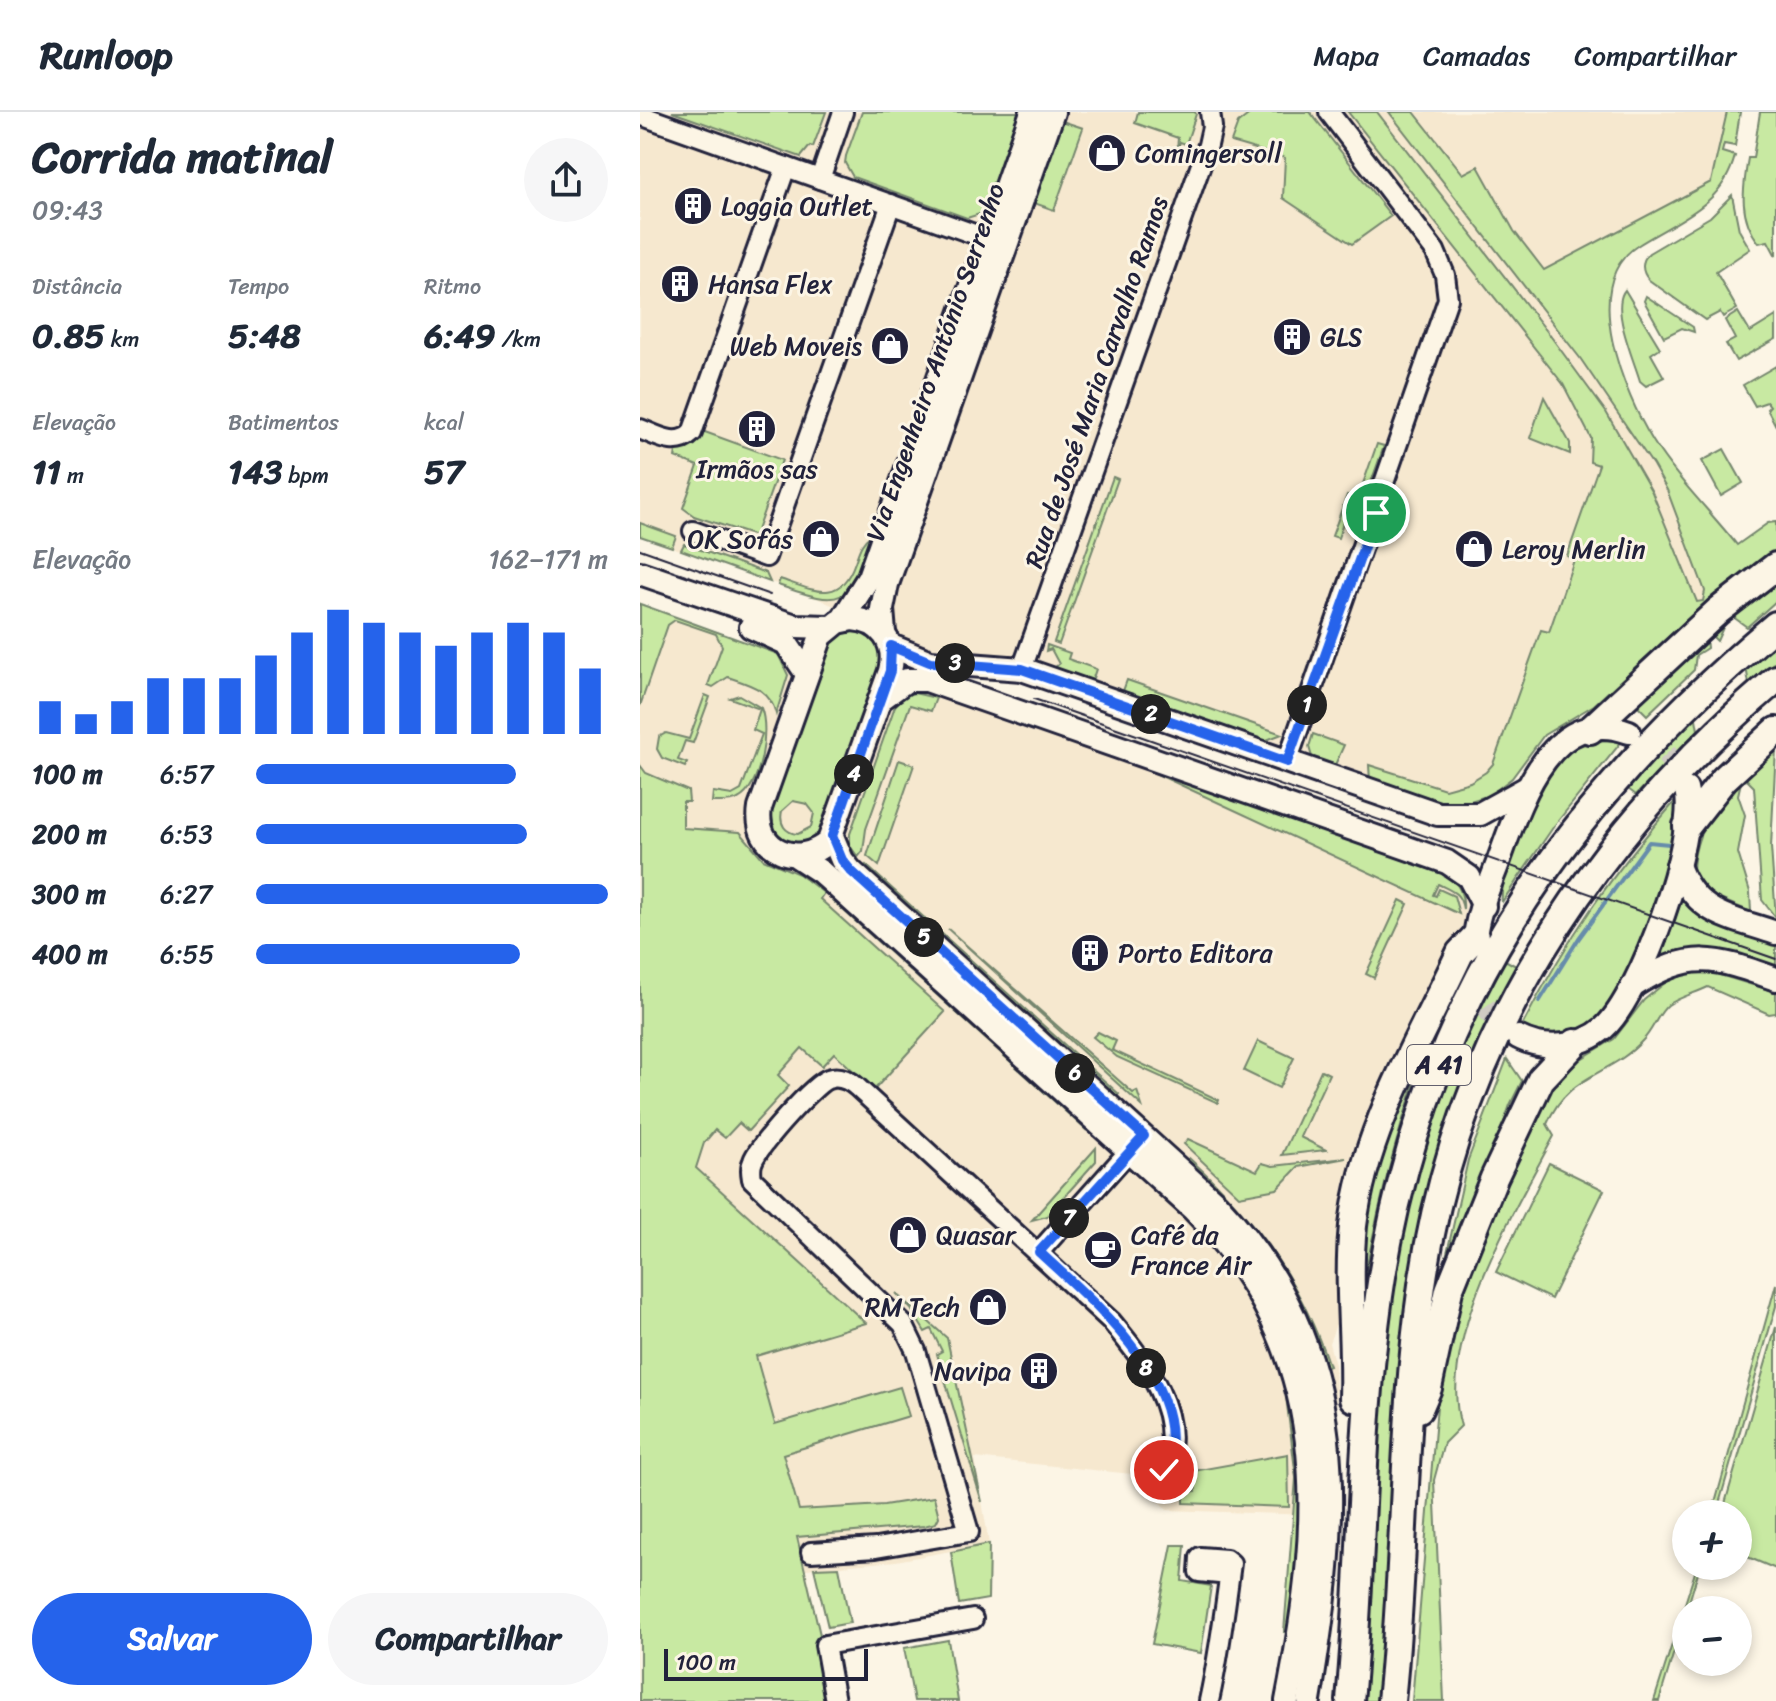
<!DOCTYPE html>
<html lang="pt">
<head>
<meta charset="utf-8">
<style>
  body { margin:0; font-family:Sriracha,sans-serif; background:#f6f6f7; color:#1f2937; height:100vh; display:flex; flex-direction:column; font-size:30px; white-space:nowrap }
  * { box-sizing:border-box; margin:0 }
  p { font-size:26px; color:#747a83 }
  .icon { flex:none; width:44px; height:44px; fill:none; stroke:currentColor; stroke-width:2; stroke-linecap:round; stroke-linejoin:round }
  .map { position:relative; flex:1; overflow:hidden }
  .sheet { display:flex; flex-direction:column; background:#fff; width:640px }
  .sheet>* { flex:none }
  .tools { position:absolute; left:1032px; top:1388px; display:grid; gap:16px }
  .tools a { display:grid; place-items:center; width:80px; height:80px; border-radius:50%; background:#fff; box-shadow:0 4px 12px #0003; font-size:40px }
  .scale { position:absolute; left:24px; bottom:20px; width:204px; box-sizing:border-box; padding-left:8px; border:4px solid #22223b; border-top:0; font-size:22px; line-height:28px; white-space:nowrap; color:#22223b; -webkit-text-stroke:6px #fcf5e5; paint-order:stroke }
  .pin { position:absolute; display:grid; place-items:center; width:68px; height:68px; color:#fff; margin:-34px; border:4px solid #fff; border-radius:50%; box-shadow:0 2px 8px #0007 }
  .km { position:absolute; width:40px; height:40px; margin:-20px; border-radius:50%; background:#222; color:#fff; font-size:22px; line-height:40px; text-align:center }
  .round { display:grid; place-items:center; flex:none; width:84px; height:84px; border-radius:42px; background:#f6f6f7 }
  .summary { display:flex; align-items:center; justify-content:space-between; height:136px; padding:0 32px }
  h1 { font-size:44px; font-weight:700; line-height:60px }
  .stats { display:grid; grid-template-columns:repeat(3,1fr); gap:12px; height:136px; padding:8px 32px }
  .stats div { display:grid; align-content:center }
  .stats b { font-size:34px; font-weight:700 }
  .stats small { font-size:22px; font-weight:400 }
  .stats p { font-size:22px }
  .chart { height:224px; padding:16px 32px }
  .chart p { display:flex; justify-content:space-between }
  .chart svg { width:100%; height:144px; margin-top:8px; stroke:#2563eb; stroke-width:6 }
  .button { display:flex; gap:16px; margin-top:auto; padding:16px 32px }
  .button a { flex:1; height:92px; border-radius:48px; background:#2563eb; color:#fff; font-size:32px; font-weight:700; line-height:92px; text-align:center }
  .button a+a { background:#f6f6f7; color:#1f2937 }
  ul { padding:0 32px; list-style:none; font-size:26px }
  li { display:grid; grid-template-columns:128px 96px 1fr; align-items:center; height:60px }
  li i { height:20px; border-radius:10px; background:#2563eb }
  header { display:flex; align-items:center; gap:48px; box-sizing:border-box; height:112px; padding:0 40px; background:#fff; border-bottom:2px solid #e0e1e3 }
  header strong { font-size:38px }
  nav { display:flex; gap:44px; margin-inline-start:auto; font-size:28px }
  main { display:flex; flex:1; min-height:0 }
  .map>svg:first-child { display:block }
  .built { fill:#f6e8cf }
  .green { fill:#c8e9a2; stroke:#75866e; stroke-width:2; fill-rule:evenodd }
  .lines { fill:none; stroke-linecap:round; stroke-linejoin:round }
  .stream { stroke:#668cab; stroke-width:4 }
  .major-tunnel { stroke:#d0cbc3; stroke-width:22; stroke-dasharray:22 11; stroke-linecap:butt }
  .minor-casing { stroke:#22223b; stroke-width:24 }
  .major-casing { stroke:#22223b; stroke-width:28 }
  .highway-casing { stroke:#22223b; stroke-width:32 }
  .minor { stroke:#fcf5e5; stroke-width:18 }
  .major { stroke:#fcf5e5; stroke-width:22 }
  .highway { stroke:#fcf5e5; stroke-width:26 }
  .tram { stroke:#22223b; stroke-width:2 }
  .route-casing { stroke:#fff; stroke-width:16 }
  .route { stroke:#2563eb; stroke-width:10 }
  .labels { text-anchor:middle; stroke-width:6; stroke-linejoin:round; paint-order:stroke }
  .shield { fill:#fcf5e5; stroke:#63616e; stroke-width:2 }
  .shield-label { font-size:24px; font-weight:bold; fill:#22223b }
  .poi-label { font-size:26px; fill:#22223b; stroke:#fcf5e5; text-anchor:start }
  .street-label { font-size:26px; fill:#22223b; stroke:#fcf5e5 }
</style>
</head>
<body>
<header>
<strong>Runloop</strong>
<nav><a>Mapa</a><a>Camadas</a><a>Compartilhar</a></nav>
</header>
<main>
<section class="sheet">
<div class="summary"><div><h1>Corrida matinal</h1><p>09:43</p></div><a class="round"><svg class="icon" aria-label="share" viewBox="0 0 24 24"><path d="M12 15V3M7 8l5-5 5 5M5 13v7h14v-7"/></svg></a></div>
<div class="stats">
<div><p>Distância</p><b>0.85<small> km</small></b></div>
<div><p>Tempo</p><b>5:48</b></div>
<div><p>Ritmo</p><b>6:49<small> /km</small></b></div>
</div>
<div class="stats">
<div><p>Elevação</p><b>11<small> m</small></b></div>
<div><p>Batimentos</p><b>143<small> bpm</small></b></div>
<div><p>kcal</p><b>57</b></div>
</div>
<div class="chart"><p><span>Elevação</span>162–171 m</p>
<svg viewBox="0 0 160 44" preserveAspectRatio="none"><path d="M5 44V34M15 44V38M25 44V34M35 44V27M45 44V27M55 44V27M65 44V20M75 44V13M85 44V6M95 44V10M105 44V13M115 44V17M125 44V13M135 44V10M145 44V13M155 44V24"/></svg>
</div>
<ul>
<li><b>100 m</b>6:57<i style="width:74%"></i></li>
<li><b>200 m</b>6:53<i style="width:77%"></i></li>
<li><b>300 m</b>6:27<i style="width:100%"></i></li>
<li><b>400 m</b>6:55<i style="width:75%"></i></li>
</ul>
<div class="button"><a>Salvar</a><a>Compartilhar</a></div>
</section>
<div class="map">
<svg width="1136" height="1589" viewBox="0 0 1136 1589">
  <rect width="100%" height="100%" fill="#fcf5e5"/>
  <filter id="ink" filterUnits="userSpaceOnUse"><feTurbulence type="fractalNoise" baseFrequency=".0125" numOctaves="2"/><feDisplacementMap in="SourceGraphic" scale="16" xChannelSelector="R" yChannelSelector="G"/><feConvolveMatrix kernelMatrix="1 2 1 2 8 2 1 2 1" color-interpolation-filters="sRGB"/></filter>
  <g filter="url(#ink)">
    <g class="built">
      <polygon points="0,0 1091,0 1073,81 908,170 993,297 1076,484 999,541 1002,550 954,593 904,623 862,675 838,688 802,690 414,556 366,542 284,537 179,487 0,424"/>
      <polygon points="0,492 135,541 313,590 710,728 809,764 817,770 827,787 825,809 752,966 700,1202 689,1231 695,1253 698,1327 701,1329 698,1404 527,1398 492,1362 335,1346 349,1432 256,1449 166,1457 181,1527 0,1589"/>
    </g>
    <g class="green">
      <polygon points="32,0 186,0 173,35 170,34 161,45"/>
      <polygon points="222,0 379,0 343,101 327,106 213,65 205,51 206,44"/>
      <polygon points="498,0 555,0 556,2 546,32 540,30 537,38 538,26 495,11"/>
      <polygon points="612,0 670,0 751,104 712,132 643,86 645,46 591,30 598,11"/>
      <path d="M 708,0 L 737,0 L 909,222 L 966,300 L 1012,380 L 1057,490 L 1063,489 L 1065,479 L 1027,378 L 1013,353 L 940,246 L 749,0 L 774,0 L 823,62 L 838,54 L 874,119 L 904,158 L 1071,70 L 1087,0 L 1100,0 L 1095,34 L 1084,32 L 1082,40 L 1095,44 C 1082,95 1037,108 997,134 C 938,173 985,283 1013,329 C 1036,366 1070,399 1097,433 L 1128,411 L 1136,410 L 1136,440 L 1075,482 L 954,593 L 904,623 L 872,666 L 850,683 L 827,690 L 802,690 L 730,670 L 729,653 L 805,677 L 830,670 L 846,660 L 853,652 L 901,518 L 909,520 L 934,448 L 927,444 L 959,353 L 950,350 L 951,326 L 923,272 Z"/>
      <path d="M 1120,0 L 1136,0 L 1136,144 L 1128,129 L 1119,131 C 1098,105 1103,76 1108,46 L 1113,46 Z"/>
      <polygon points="422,9 443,16 414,98 394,91"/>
      <path d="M 1092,83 L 1099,118 L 1110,137 L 1076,160 L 1097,197 L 1083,205 L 1080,200 L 1065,208 L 1009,168 C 1001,159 1001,149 1009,141 L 1070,105 Z"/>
      <path d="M 985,178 L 1020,236 L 1011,242 L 1024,265 L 1006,274 L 1000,269 C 994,248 970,195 985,178 Z"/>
      <polygon points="1006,184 1053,215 1054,220 1042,216 1024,225 1004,189"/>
      <polygon points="1098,200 1110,220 1136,204 1136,227 1096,249 1086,232 1095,227 1085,208"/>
      <polygon points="1136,254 1136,314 1127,297 1130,294 1127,290 1115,294 1103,273"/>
      <polygon points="904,285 930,331 930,342 890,326"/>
      <polygon points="62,319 142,348 115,424 54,404 43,396 58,354 35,345 36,339 55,333"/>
      <polygon points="737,332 744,334 716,412 704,408 698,426 692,424 707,383 718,386"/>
      <polygon points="1084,337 1103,371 1081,384 1062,349"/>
      <polygon points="473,365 478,367 419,532 414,530"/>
      <polygon points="0,411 36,424 32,435 0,424"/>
      <path d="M 231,423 C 207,491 209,498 138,473 L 140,467 C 173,478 200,494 215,450 C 219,439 221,430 231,423 Z"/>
      <polygon points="44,432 126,461 130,470 41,438"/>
      <polygon points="1136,465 1136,489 1107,515 1089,502 1077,529 1072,524 1066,526 1067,536 1056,543 1054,558 1007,603 996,592 1074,513"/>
      <path d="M 0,492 L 138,542 L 148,563 L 136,602 C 130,577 111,573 88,565 L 73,575 L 68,573 L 82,534 L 76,522 L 35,508 L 28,513 L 0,594 Z"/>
      <path d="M 215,517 C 233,524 241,532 241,552 L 182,718 L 166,732 L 147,731 L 135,722 L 130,699 L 190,530 L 201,520 ZM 153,689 L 167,692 L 174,701 L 171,715 L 158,722 C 145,721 139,712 142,699 Z"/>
      <polygon points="1136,530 1136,549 1109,572 1106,555"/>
      <polygon points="407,533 430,541 428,547 456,557 452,569 414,556 419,552 411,537 406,539"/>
      <polygon points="487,568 642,622 624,629 483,579"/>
      <polygon points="274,581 296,586 291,599 270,593 226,717 223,739 218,745 210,734 210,722 255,594 264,584"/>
      <polygon points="65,583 70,585 53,631 45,629 38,648 47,651 45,655 22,646 17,637 19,625 26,621 49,627"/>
      <path d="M 99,583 L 121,596 C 130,618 121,676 98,687 C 91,691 80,690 72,690 L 73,680 L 92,683 L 101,678 L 122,622 L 113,618 L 120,597 L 90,586 Z"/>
      <polygon points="1055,601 1058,618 996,683 984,674"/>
      <polygon points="673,622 704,633 695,653 672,645 669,635"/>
      <path d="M 970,628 L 982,629 L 914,714 L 862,790 C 858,762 902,664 924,644 C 937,632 953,629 970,628 Z"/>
      <path d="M 1136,636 L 1131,735 L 1136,806 L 1122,788 L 1114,675 L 1107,668 L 1101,670 L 1098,683 L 1105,703 L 1098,741 L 1110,780 L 1111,800 L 1068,782 L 1053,759 C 1054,705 1097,667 1136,636 Z"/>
      <polygon points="259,648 274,653 239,754 227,744"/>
      <polygon points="0,653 6,661 48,679 49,690 43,690 43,716 100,720 123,747 159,762 184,781 180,787 305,900 234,978 194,941 182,954 162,936 138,963 149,974 108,1019 99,1011 85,1026 75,1018 64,1031 56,1056 226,1211 116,1244 135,1312 260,1275 269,1304 143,1342 159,1398 244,1393 294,1385 299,1405 296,1411 284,1414 157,1425 181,1527 189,1589 0,1589"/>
      <path d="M 506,657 L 809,764 C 820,773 824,783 823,797 C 820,780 812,779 798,772 L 793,783 L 796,784 L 799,777 L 814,784 L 819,802 Z"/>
      <path d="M 1038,686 C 1038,733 992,885 952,911 C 930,926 905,924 882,914 C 928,824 972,762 1038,686 Z"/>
      <polygon points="226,753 479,982 474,987 222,757"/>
      <polygon points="197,785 450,1014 446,1018 193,789"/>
      <polygon points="1042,787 1066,805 1136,830 1136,858 1070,838 1021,847"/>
      <polygon points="760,788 768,792 734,866 726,862"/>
      <polygon points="308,817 493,981 497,979 502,994"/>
      <path d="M 863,847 L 876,854 C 832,935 799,1023 779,1114 C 748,1260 752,1412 741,1561 L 738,1589 L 722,1589 C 737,1451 730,1310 753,1172 C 773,1057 810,950 863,847 Z"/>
      <path d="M 1070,860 L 1136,880 L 1136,901 L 1129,902 L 1068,875 C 1056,881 1039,885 1028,893 C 1018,901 1013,918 1003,928 C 970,965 929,960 907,1012 L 914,1024 C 874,1099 796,1229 821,1314 L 804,1331 L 794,1368 L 804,1589 L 772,1589 L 799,1270 L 829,1156 L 902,986 L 926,956 L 974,927 L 1004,888 L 1026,870 L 1049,861 Z"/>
      <polygon points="458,920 476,929 472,938 579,988 578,991 477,945 453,925"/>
      <path d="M 794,920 C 757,1011 735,1102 719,1199 L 717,1146 L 731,1053 Z"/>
      <polygon points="618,929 654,946 639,976 604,959"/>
      <polygon points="867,947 882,969 870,993 848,1056 800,1172 828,1048"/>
      <polygon points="681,958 689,962 660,1025 686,1038 642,1043"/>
      <polygon points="548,1027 617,1059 622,1051 633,1054 706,1046 658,1055 637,1077 599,1084 544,1032"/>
      <polygon points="456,1036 456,1049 407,1104 392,1108"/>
      <path d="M 549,1046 C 615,1106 661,1170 689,1254 L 683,1256 C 653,1161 612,1122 545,1051 Z"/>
      <polygon points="909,1051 964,1078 911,1187 856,1160"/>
      <polygon points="1136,1172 1136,1194 1076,1402 1072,1402"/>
      <polygon points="256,1181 307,1226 342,1390 297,1242 302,1239 291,1217 285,1220 271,1197"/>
      <polygon points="1136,1215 1136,1457 1098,1441 1098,1402 1082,1402"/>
      <polygon points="650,1274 662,1364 650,1520 644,1520 656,1366 645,1276"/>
      <polygon points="648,1342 649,1395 544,1391 544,1381 556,1379 555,1372 547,1373 548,1360"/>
      <polygon points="349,1432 348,1487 319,1492 311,1440"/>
      <polygon points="532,1433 545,1433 542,1469 571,1474 561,1541 512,1532"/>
      <polygon points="1057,1454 1060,1454 1019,1589 1014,1589"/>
      <polygon points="199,1455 210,1511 188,1515 174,1456"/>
      <polygon points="308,1528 318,1589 274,1589 264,1536"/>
    </g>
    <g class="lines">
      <polyline class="stream" points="899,890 939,826 1009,730 1029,732"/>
      <g class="major-tunnel">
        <path d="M 999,624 C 1023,633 1035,650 1044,673"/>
        <path d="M 835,831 C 833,881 834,891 874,922"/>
      </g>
      <defs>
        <g id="minor">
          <polyline points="0,3 348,127"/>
          <polyline points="180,67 203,0"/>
          <path d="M 0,317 C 18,324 36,336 52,321 L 146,55"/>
          <polyline points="53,419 126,445 251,92"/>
          <polyline points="382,557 568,33 572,15 570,0"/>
          <polyline points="647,650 808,187 805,163 795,139 689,0"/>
          <polyline points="399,1140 489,1039"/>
          <path d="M 171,1440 L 236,1436 L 329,1420 L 276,1239 L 263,1212 L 112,1067 C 111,1061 110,1055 113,1049 C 118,1034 175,971 188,967 C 199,963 209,968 217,975 L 471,1209 C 504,1249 548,1304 524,1358"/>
          <polyline points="195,1589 185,1533 333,1507"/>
          <path d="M 569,1589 C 579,1544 585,1498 591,1451 L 586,1447 L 560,1445 L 559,1460 L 589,1463"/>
        </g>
        <g id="major">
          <polyline points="0,461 155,514 189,515"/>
          <path d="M 212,507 C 241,509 257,531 250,559 L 189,729 C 159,757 113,739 120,696 L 181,524 L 198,510 Z"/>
          <polyline points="202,508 229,465 392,0"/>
          <polyline points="111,515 146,531 167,562"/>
          <polyline points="244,521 242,497 247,472 413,0"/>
          <polyline points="251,534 290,550 382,557 798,702 840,702 887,676"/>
          <polyline points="241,587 267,568 287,568 807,750 829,765 844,794"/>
          <path d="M 192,724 L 202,748 L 211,759 L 577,1092 C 716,1240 700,1402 669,1589"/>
          <path d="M 158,745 L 181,760 L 552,1096 C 695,1240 683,1404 647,1589"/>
          <path d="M 1038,753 C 1055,803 1090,805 1136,821"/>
          <path d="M 835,831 C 835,804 850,773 859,748 C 879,693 910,591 989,620"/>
          <path d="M 993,874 C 1051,837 1074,845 1136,867"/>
          <path d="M 878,925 C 904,939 941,936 964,916 C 1001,883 1058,725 1046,677"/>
        </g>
        <g id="highway">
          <polyline points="950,618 1078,499 1136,454"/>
          <polyline points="1047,714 1084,667 1136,619"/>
          <path d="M 713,1286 C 715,1229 707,1171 713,1114 C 724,1017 780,927 820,841 L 835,825"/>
          <polyline points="779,1297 788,1276 809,1178 854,1066 901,967 935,931"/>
          <path d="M 710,1589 C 723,1454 720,1318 739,1184 C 780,896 918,697 1136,513"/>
          <path d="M 751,1589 C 766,1451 762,1311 782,1173 C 817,928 950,726 1136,567"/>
        </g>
      </defs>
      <use href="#minor" class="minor-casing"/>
      <use href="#major" class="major-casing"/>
      <use href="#highway" class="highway-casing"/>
      <use href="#minor" class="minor"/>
      <use href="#major" class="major"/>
      <use href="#highway" class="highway"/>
      <g class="tram">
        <polyline points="0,437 130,483"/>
        <polyline points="394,587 1136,847"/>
      </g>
    </g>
  </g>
  <g class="lines" filter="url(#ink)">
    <defs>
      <path id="route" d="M 524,1358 C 559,1278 450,1187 399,1140 L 504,1024 L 211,759 L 202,748 L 192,724 L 250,559 L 251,534 L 290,550 L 382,557 L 647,650 L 736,401"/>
    </defs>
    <use href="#route" class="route-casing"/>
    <use href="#route" class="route"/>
  </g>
  <defs>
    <symbol id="shop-disc" viewBox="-11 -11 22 22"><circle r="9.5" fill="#22223b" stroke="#fcf5e5"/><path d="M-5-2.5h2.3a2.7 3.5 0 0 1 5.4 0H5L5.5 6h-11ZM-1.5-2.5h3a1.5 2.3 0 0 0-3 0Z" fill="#fff"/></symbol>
    <symbol id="building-disc" viewBox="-11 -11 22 22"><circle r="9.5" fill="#22223b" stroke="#fcf5e5"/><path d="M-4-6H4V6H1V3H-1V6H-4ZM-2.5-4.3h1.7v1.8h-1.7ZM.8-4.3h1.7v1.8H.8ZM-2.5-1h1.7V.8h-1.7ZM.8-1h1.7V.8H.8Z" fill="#fff"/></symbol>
    <symbol id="cafe-disc" viewBox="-11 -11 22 22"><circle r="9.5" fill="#22223b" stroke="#fcf5e5"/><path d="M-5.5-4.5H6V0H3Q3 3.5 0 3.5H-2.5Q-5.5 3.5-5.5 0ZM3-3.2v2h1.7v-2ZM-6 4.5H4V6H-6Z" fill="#fff"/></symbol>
  </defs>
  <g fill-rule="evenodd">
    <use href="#shop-disc" x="445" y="19" width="44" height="44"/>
    <use href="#building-disc" x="31" y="72" width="44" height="44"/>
    <use href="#building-disc" x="18" y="150" width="44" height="44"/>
    <use href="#building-disc" x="630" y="203" width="44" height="44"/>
    <use href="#shop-disc" x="228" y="212" width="44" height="44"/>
    <use href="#building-disc" x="95" y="295" width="44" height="44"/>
    <use href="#shop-disc" x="159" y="405" width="44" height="44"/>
    <use href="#shop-disc" x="812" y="415" width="44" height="44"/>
    <use href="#building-disc" x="428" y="819" width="44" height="44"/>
    <use href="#shop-disc" x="246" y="1101" width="44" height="44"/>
    <use href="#cafe-disc" x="441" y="1116" width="44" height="44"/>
    <use href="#shop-disc" x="326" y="1173" width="44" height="44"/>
    <use href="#building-disc" x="377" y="1237" width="44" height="44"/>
  </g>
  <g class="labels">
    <rect class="shield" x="767" y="933" width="64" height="40" rx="6"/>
    <g class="shield-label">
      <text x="799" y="961">A 41</text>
    </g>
    <g class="poi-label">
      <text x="495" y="50">Comingersoll</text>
      <text x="81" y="103">Loggia Outlet</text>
      <text x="68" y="181">Hansa Flex</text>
      <text x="680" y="234">GLS</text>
      <text x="222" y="243" text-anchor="end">Web Moveis</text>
      <text x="117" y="366" text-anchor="middle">Irmãos sas</text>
      <text x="153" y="436" text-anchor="end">OK Sofás</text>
      <text x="862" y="446">Leroy Merlin</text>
      <text x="478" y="850">Porto Editora</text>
      <text x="296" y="1132">Quasar</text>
      <text x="491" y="1132">Café da<tspan x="491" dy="30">France Air</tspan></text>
      <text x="320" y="1204" text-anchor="end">RM Tech</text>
      <text x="371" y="1268" text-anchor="end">Navipa</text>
    </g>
    <g class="street-label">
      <text transform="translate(295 250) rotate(-71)" y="9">Via Engenheiro António Serrenho</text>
      <text transform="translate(456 270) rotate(-71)" y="9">Rua de José Maria Carvalho Ramos</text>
    </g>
  </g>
</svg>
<div class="tools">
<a>+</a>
<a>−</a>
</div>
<div class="scale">100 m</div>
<div class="pin" style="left:736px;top:401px;background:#1e9e55"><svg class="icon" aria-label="arrive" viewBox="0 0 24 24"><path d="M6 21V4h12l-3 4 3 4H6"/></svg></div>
<div class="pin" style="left:524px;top:1358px;background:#d93025"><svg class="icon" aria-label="check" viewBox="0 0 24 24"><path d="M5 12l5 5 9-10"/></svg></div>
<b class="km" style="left:667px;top:593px">1</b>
<b class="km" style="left:511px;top:602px">2</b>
<b class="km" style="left:315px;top:551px">3</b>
<b class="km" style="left:214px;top:662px">4</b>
<b class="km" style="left:284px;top:825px">5</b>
<b class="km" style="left:435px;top:961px">6</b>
<b class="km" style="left:429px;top:1106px">7</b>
<b class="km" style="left:506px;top:1256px">8</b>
</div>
</main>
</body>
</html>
